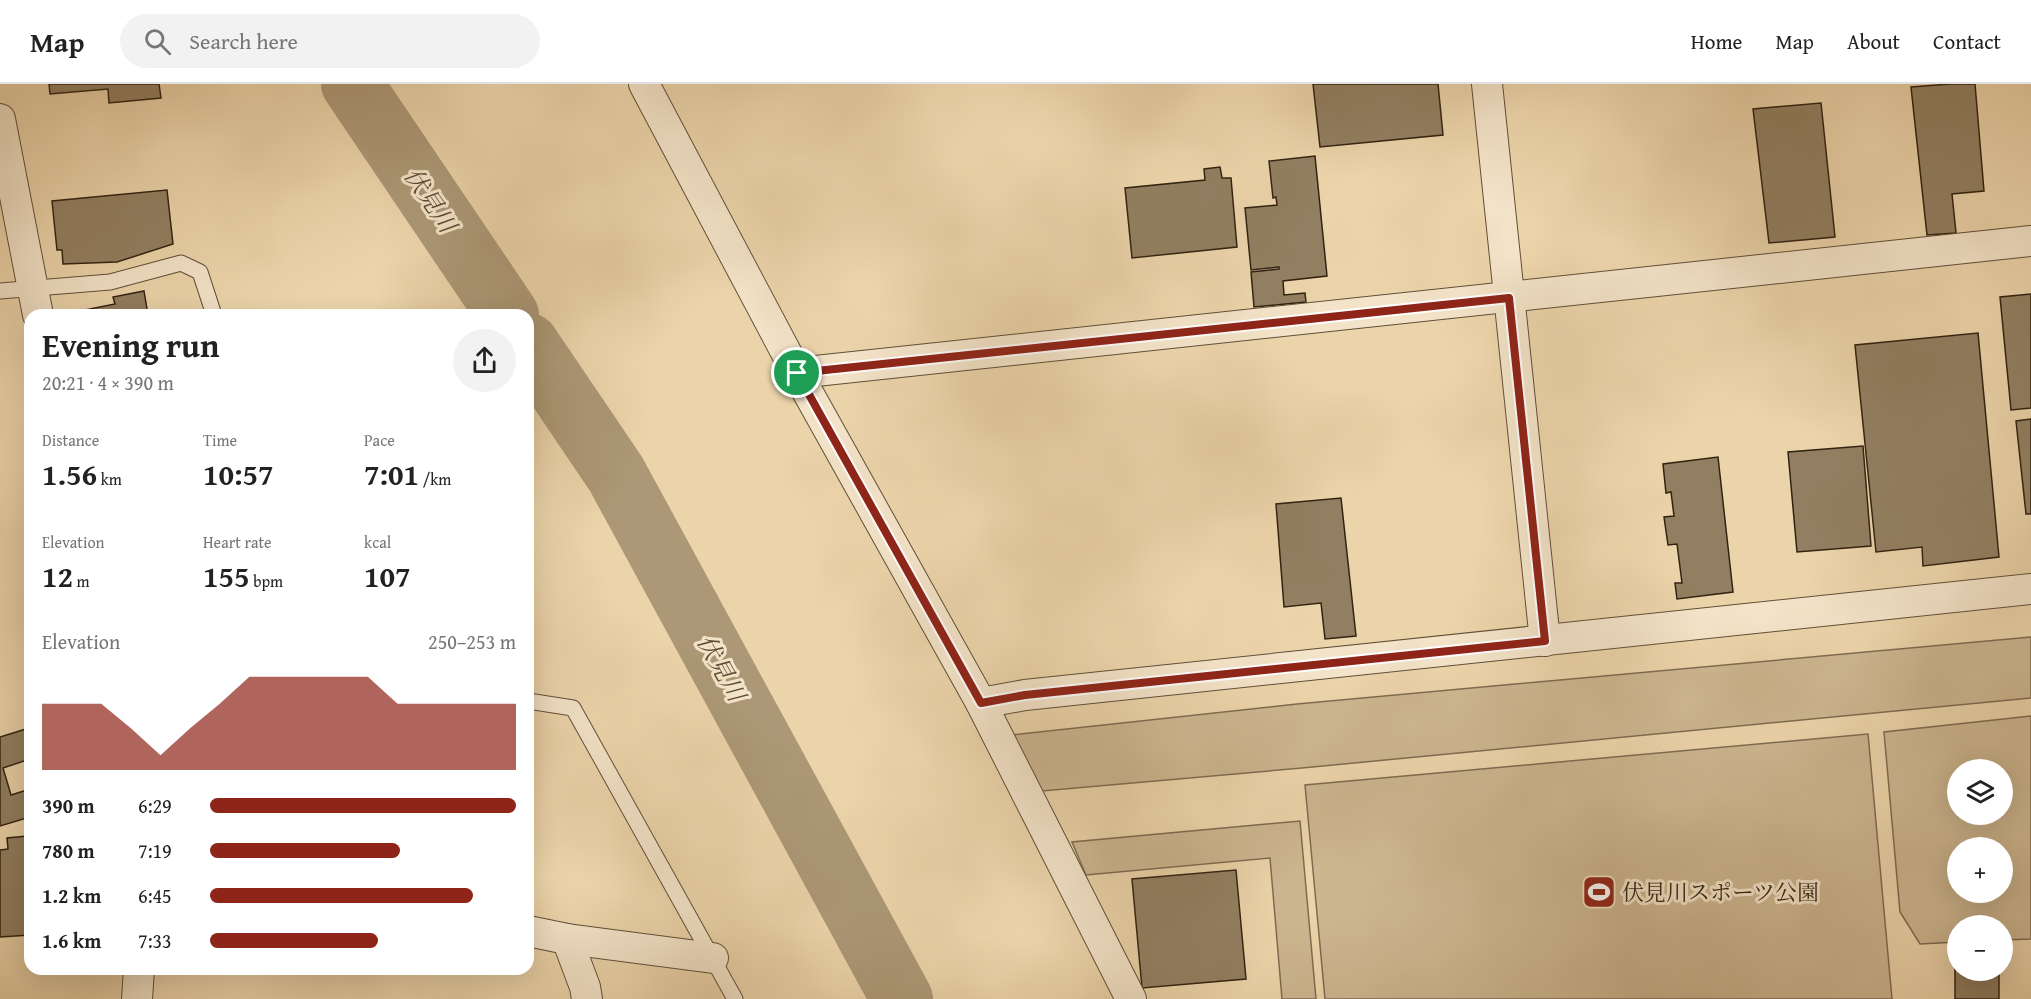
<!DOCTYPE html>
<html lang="en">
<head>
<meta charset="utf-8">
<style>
  body { margin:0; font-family:"Gentium Book Plus","Noto Serif JP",serif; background:#f2f2f2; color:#222; height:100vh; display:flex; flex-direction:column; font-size:22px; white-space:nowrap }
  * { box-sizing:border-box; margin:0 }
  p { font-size:20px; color:#767676 }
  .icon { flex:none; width:33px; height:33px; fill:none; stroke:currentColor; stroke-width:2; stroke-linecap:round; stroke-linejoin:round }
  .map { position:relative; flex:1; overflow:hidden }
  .sheet { position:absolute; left:24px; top:225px; width:510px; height:666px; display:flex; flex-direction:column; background:#fff; border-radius:18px; box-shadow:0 6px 24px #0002 }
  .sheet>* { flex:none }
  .fabs { position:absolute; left:1947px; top:675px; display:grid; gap:12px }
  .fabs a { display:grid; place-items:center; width:66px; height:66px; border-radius:50%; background:#fff; box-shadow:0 6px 24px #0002; font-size:30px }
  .pin { position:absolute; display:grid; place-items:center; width:51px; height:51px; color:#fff; margin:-26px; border:3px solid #fff; border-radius:50%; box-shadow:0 2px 6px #0007 }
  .round { display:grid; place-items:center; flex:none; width:63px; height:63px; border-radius:32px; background:#f2f2f2 }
  .head { display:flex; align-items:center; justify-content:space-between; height:102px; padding:0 18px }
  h1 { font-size:33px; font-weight:700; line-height:45px }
  .stats { display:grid; grid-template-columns:repeat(3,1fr); gap:9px; height:102px; padding:6px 18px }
  .stats div { display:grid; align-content:center }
  .stats b { font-size:30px; font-weight:700 }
  .stats small { font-size:16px; font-weight:400 }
  .stats p { font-size:16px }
  .chart { height:168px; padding:12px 18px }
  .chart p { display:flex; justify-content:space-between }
  .chart svg { width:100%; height:108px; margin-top:6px; fill:#8f2418; opacity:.7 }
  ul { padding:0 18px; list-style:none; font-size:20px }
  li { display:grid; grid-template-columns:96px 72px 1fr; align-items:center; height:45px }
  li i { height:15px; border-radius:8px; background:#8f2418 }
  header { display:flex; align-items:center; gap:36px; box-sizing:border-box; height:84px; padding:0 30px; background:#fff; border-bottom:2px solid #e0e0e0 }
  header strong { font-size:28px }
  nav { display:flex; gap:33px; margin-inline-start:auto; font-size:21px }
  .search { width:420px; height:54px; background:#f2f2f2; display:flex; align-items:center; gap:15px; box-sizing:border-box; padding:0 21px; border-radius:33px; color:#767676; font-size:22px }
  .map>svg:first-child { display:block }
  .green { fill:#ccb690; stroke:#7e6c51; stroke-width:1.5; fill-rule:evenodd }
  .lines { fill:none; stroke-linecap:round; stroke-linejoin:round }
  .river { stroke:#ac9876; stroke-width:62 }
  .building { fill:#927f61; stroke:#312312; stroke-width:1.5 }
  .lane-casing { stroke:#604f38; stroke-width:17 }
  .street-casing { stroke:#604f38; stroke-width:32 }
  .lane { stroke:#f3e3c8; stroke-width:15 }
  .street { stroke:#f3e3c8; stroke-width:30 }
  .route-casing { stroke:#fff; stroke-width:12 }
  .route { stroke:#8f2418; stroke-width:8 }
  .labels { text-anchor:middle; stroke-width:6; stroke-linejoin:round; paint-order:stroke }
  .poi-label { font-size:22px; fill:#312312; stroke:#f3e3c8; text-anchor:start }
  .water-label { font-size:24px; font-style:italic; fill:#5c4c35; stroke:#f3e3c8 }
</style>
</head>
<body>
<header>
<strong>Map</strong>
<div class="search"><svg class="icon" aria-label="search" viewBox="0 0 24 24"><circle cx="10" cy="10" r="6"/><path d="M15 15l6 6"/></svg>Search here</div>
<nav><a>Home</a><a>Map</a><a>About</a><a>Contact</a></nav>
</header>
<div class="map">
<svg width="2031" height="915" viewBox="0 0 2031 915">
  <rect width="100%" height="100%" fill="#ecd4aa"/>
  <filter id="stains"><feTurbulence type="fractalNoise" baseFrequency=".00333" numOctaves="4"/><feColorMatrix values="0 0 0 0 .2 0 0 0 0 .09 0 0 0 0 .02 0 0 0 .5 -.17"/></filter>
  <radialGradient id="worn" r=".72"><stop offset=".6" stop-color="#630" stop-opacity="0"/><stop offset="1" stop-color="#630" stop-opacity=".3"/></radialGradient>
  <g class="green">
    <polygon points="2031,553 2031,614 1302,684 1042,707 1012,651 1297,620"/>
    <path d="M 2031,632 L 2031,855 L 2003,856 L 2002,842 L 1958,842 L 1957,858 L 1920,860 L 1900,828 L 1884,648 ZM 1958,686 L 2002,686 L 2002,730 L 1958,730 ZM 1958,764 L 2002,764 L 2002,808 L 1958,808 Z"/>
    <polygon points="1868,650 1892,915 1325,915 1305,701"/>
    <polygon points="1300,737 1316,915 1282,915 1270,774 1086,791 1072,758"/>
  </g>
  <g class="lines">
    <g class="river">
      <polyline points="352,0 508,231"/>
      <polyline points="528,260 616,390 902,915"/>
    </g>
  </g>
  <g class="building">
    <polygon points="49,0 159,0 161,14 109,19 108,5 50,10"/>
    <polygon points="1313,0 1438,0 1443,51 1320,63"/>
    <polygon points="1950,0 1975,0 1984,107 1952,110 1956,149 1927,151 1911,3"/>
    <polygon points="1821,19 1835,153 1769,159 1753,25"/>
    <polygon points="1315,72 1327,192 1283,197 1284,211 1305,209 1306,218 1254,223 1251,188 1279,185 1279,183 1251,186 1245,124 1277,121 1276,113 1273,114 1269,77"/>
    <polygon points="1220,83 1222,94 1231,94 1237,163 1132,174 1125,104 1205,96 1204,85"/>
    <polygon points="167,106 173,160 117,178 63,180 62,166 57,166 52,117"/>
    <polygon points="144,207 148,231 60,231 115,220 113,213"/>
    <polygon points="2031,210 2031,324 2011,326 2000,213"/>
    <polygon points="1978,249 1999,473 1923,482 1922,463 1876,468 1855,261"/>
    <polygon points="2031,335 2031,430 2026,430 2016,337"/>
    <polygon points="1863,362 1871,462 1797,468 1788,368"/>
    <polygon points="1718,373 1733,508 1677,515 1675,499 1682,499 1677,460 1668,461 1664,433 1674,432 1671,408 1666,409 1663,380"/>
    <polygon points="1341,414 1356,552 1325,555 1321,519 1284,523 1276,420"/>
    <polygon points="26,645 30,657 30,675 3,684 11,711 30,705 30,733 0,742 0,653"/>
    <polygon points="27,752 28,763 30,762 30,851 0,853 0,766 8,765 7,754"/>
    <polygon points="1236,786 1246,895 1142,904 1132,795"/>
    <polygon points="1955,881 1958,881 1958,886 1999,886 1999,915 1955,915"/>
  </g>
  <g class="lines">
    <defs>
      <g id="lane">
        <polyline points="0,207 110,198 181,179 200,188 214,231"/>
        <polyline points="528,617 573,624 735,915"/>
      </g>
      <g id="street">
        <polyline points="644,0 797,289 981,619 1025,611 2031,505"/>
        <polyline points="1487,0 1545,557"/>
        <polyline points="0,35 38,231"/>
        <polyline points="797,289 2031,157"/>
        <polyline points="981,619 1131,915"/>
        <polyline points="528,847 567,855 585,903 587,915"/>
        <polyline points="567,855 713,874"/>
        <polyline points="137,915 139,885"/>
      </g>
    </defs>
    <use href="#lane" class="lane-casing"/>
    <use href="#street" class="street-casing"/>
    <use href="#lane" class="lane"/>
    <use href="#street" class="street"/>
  </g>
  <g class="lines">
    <defs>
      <polygon id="route" points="1509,214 1545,557 1025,611 981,619 797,289"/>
    </defs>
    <use href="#route" class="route-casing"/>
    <use href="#route" class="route"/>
  </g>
  <defs>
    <symbol id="stadium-square" viewBox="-11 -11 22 22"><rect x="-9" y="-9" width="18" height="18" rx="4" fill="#8f2418" stroke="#f3e3c8"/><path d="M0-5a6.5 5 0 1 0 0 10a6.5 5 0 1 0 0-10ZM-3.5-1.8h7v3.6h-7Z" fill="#fff"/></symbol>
  </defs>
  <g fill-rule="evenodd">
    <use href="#stadium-square" x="1580" y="789" width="38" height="38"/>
  </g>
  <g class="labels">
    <g class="poi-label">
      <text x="1622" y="816">伏見川スポーツ公園</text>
    </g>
    <g class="water-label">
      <text transform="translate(430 116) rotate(56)" y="8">伏見川</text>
      <text transform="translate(721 584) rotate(61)" y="8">伏見川</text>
    </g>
  </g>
  <rect width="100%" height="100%" filter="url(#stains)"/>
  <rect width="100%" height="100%" fill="url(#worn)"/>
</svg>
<div class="fabs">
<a><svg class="icon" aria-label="layers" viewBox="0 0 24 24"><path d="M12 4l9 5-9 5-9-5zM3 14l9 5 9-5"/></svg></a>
<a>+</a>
<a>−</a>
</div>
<div class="pin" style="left:797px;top:289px;background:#1e9e55"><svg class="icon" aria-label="arrive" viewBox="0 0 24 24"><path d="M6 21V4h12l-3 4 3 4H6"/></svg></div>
<section class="sheet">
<div class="head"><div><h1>Evening run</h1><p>20:21 · 4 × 390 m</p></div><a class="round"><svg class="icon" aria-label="share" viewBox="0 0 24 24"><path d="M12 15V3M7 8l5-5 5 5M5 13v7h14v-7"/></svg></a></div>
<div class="stats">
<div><p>Distance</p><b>1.56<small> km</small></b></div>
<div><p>Time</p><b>10:57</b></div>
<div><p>Pace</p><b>7:01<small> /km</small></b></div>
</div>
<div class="stats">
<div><p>Elevation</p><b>12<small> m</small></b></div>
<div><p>Heart rate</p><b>155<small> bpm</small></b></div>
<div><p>kcal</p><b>107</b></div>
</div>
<div class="chart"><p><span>Elevation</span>250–253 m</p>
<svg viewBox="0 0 160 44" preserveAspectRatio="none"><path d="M0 44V17L10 17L20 17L30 27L40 38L50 27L60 17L70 6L80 6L90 6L100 6L110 6L120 17L130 17L140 17L150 17L160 17V44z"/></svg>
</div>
<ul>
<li><b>390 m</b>6:29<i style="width:100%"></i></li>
<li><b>780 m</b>7:19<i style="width:62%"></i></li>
<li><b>1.2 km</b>6:45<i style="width:86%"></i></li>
<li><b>1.6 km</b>7:33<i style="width:55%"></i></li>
</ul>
</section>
</div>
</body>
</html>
